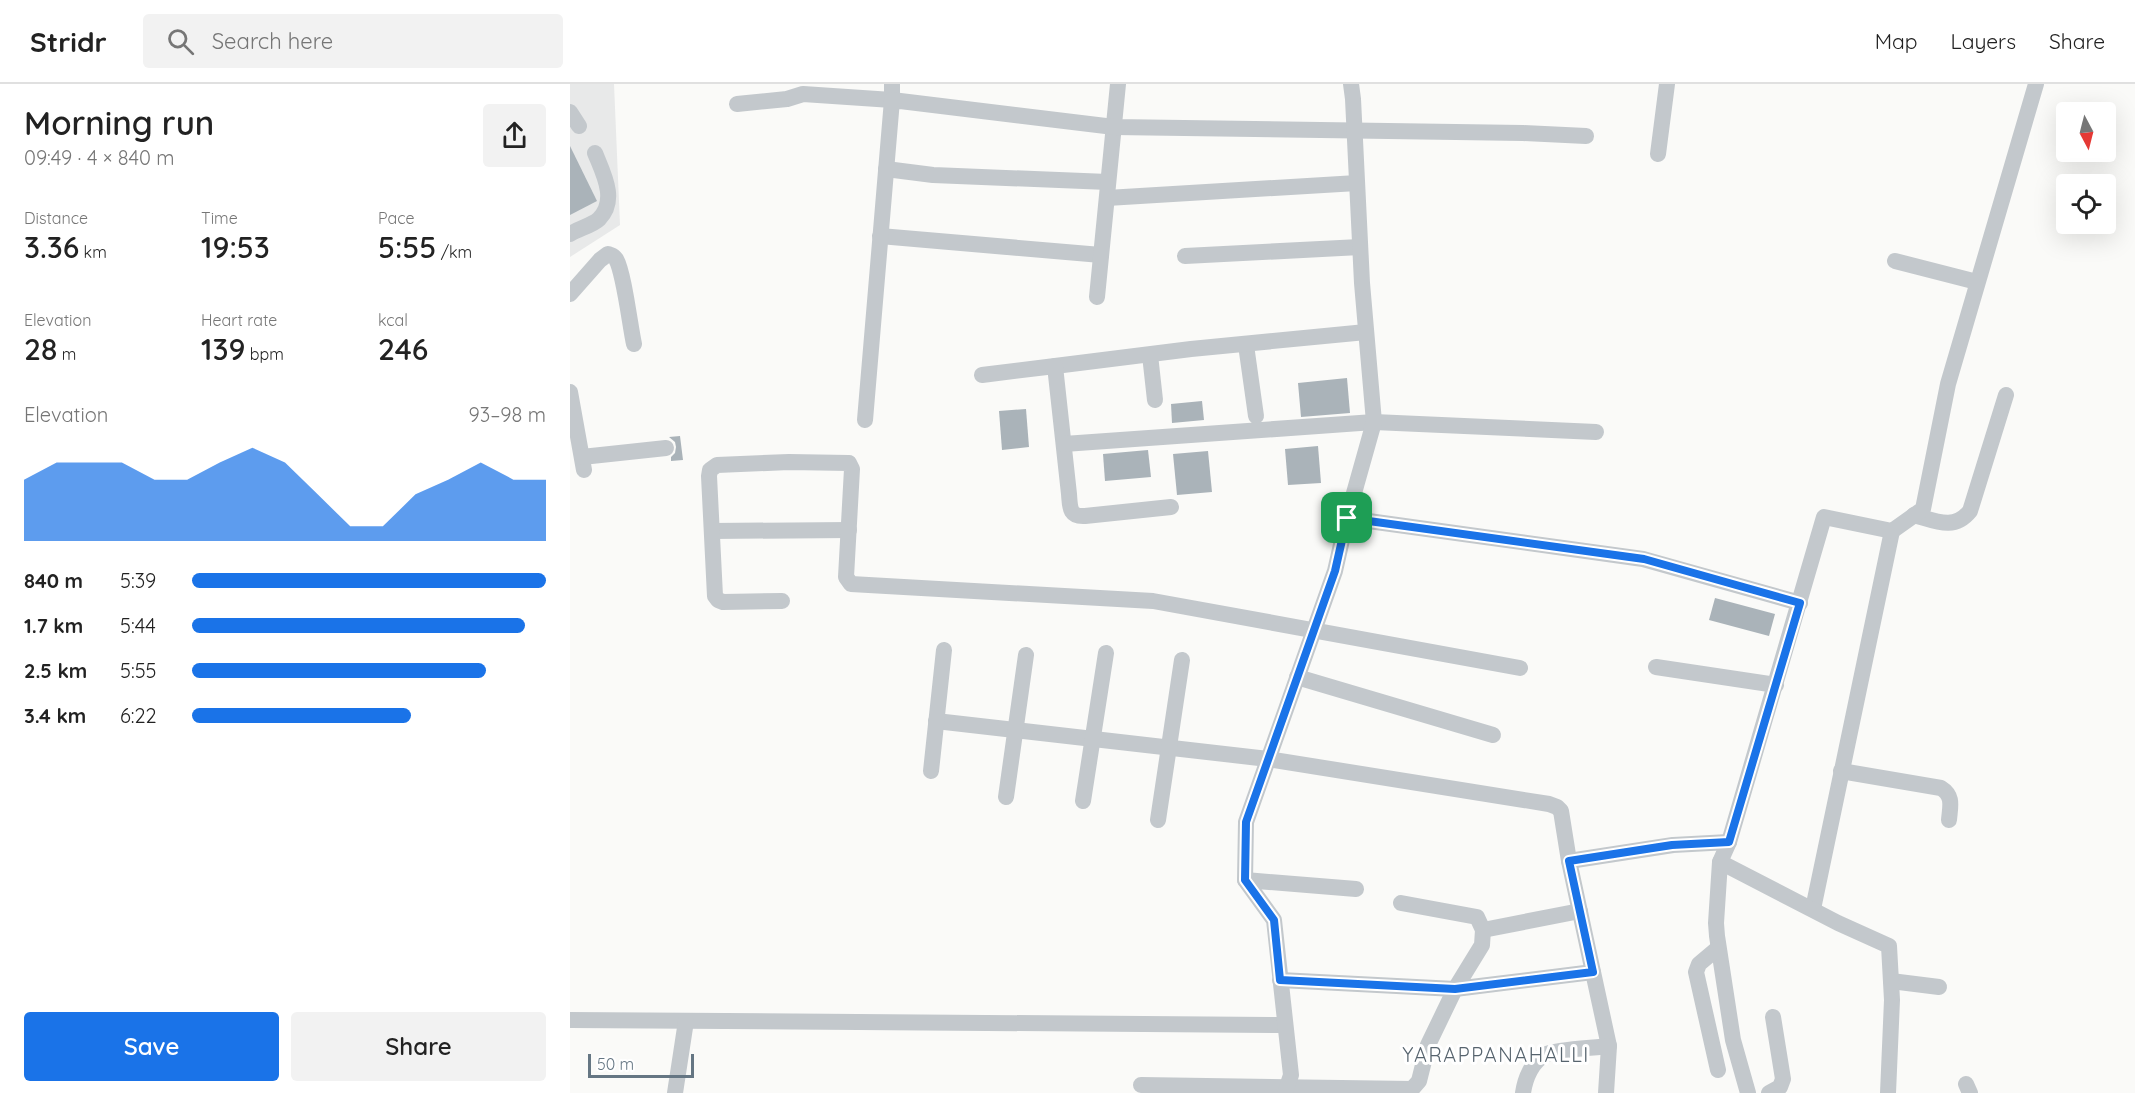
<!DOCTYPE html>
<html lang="en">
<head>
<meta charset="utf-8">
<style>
  body { margin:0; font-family:Quicksand,sans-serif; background:#f2f2f2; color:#222; height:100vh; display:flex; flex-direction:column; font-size:22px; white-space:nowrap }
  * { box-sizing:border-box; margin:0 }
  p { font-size:20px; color:#767676 }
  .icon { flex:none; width:33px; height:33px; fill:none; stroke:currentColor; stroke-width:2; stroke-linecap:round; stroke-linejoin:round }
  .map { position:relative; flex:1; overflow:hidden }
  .sheet { display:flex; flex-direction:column; background:#fff; width:570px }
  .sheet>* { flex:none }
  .needle { width:39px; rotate:173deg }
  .fabs { position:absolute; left:1486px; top:18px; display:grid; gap:12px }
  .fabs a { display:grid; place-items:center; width:60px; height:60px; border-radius:6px; background:#fff; box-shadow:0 6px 24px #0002; font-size:30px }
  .scale { position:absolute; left:18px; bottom:15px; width:106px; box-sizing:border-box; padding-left:6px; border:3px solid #657683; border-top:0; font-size:16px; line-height:21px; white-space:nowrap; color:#657683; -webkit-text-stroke:4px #fff; paint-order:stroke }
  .pin { position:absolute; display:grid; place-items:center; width:51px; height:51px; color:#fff; margin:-26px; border-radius:12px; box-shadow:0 3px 9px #0006 }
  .round { display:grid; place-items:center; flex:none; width:63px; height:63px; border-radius:6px; background:#f2f2f2 }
  .head { display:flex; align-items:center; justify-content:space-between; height:102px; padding:0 24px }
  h1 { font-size:33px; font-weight:600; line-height:45px }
  .metrics { display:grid; grid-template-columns:repeat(3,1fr); gap:9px; height:102px; padding:6px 24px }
  .metrics div { display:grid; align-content:center }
  .metrics b { font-size:30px; font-weight:600 }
  .metrics small { font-size:16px; font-weight:400 }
  .metrics p { font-size:16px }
  .chart { height:168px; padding:12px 24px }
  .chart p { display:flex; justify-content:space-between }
  .chart svg { width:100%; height:108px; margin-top:6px; fill:#1a73e8; opacity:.7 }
  .action { display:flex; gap:12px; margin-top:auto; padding:12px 24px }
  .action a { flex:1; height:69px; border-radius:6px; background:#1a73e8; color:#fff; font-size:24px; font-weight:600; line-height:69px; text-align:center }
  .action a+a { background:#f2f2f2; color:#222 }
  ul { padding:0 24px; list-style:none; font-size:20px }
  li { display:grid; grid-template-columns:96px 72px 1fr; align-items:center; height:45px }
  li i { height:15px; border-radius:8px; background:#1a73e8 }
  header { display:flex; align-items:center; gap:36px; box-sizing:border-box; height:84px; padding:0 30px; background:#fff; border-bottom:2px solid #e0e0e0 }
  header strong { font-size:28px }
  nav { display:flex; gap:33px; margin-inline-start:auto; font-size:21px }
  .search { width:420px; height:54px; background:#f2f2f2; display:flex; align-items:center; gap:15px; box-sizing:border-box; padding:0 21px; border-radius:6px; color:#767676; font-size:22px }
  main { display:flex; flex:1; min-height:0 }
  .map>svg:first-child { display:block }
  .built { fill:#e8e9e9 }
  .building { fill:#aab3b9 }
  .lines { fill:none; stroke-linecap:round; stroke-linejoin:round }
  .minor { stroke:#c3c8cc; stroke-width:16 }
  .route-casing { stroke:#fff; stroke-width:12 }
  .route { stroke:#1a73e8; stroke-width:8 }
  .labels { text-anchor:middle; stroke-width:6; stroke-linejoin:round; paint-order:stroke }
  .quarter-label { font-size:20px; letter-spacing:1.5px; fill:#57646e; stroke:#fff }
</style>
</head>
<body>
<header>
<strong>Stridr</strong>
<div class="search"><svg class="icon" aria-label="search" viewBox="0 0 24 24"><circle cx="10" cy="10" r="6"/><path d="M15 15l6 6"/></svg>Search here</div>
<nav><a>Map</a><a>Layers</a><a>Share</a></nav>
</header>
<main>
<section class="sheet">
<div class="head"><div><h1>Morning run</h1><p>09:49 · 4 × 840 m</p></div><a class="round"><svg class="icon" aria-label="share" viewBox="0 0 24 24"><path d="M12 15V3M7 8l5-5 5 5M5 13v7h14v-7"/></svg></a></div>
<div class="metrics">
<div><p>Distance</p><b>3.36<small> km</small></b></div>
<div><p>Time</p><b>19:53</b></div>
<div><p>Pace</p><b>5:55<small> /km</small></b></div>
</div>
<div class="metrics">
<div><p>Elevation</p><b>28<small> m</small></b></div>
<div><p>Heart rate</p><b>139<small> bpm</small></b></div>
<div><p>kcal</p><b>246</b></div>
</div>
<div class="chart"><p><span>Elevation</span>93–98 m</p>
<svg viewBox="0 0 160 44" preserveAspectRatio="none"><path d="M0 44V19L10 12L20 12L30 12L40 19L50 19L60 12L70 6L80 12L90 25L100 38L110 38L120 25L130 19L140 12L150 19L160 19V44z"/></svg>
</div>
<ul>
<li><b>840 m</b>5:39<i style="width:100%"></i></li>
<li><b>1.7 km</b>5:44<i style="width:94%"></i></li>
<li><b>2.5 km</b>5:55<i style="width:83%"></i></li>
<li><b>3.4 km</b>6:22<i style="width:62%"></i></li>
</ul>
<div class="action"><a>Save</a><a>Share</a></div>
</section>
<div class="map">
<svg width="1565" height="1009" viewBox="0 0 1565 1009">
  <rect width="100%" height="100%" fill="#fafaf8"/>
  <polygon class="built" points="0,0 44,0 50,141 0,173"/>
  <g class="building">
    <polygon points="0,62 27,117 0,131"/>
    <polygon points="777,294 780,329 731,333 728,299"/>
    <polygon points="632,317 634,336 602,339 601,320"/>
    <polygon points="456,325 459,363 432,366 429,327"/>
    <polygon points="110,352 113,376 101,377 101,373 105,369 106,363 105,358 99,353"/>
    <polygon points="748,362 751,399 718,401 715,365"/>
    <polygon points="578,366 581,393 535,397 533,370"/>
    <polygon points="638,367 642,408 607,411 603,370"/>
    <polygon points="1145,514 1205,530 1199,552 1139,536"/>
  </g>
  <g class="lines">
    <g class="minor">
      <polyline points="167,20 217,15 233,10 322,16 322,0"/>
      <polyline points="0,28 9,42"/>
      <polyline points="1088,70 1097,0"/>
      <polyline points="316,85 363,91 538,98"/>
      <polyline points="537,114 787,99"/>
      <path d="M 0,150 C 8,145 23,141 29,135 C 48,116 33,89 25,69"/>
      <polyline points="310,152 531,171"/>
      <polyline points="615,172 790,163"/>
      <polyline points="1325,177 1407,198"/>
      <path d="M 0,210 L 30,176 L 38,170 C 43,172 43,171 46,175 C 54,189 60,242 64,260"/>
      <polyline points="527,213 548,0"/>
      <polyline points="676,261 686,332"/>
      <polyline points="580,271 585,316"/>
      <polyline points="485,282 621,265 796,248"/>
      <path d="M 412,291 L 485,282 L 499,410 C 500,423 499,433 515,432 L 601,423"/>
      <polyline points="0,308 14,386"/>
      <polyline points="295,336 322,16 544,43 953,49 1016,52"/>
      <polyline points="494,360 804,338 1026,348"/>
      <polyline points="12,373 96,364"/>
      <path d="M 1344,431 C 1366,437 1384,447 1400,427 L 1436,311"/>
      <polyline points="777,434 1073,475 1230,519"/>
      <polyline points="142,447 279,446"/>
      <polyline points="212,517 153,518 148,516 145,512 139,392 140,386 147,381 219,378 279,379 282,385 276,493 281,500 583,517 950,584"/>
      <polyline points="1086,583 1206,601"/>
      <polyline points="727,593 923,651"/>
      <polyline points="366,637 698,675 979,720 987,723 991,727 999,777 1039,962 1036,1009"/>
      <polyline points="361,687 374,566"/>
      <path d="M 1271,687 L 1371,704 C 1384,712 1380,723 1379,736"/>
      <polyline points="436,713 456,571"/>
      <polyline points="513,717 536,569"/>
      <polyline points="588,736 612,576"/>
      <polyline points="999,777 1103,761 1159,758"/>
      <polyline points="1150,778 1146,839 1147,852 1163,956 1178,1009"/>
      <polyline points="675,796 786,805"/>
      <polyline points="1243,825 1322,447"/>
      <polyline points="913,846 1010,827"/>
      <polyline points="710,896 885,905 1023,888"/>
      <polyline points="1321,897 1369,903"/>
      <polyline points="0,936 715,941"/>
      <polyline points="1148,986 1126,888 1129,880 1148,864"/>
      <polyline points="1396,1000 1400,1009"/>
      <polyline points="571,1001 842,1005 849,997 858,961 885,905 912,861 913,846 907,833 831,819"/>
      <polyline points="105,1009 116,937"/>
      <polyline points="715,1009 721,991 704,836 675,796 676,738 765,487 777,434 804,338 792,199 783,15 781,0"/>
      <path d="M 953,1009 C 955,995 962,976 977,970 C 987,965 1025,964 1039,962"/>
      <polyline points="1199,1009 1210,1003 1213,995 1203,933"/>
      <polyline points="1318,1009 1322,916 1319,862 1268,839 1150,778 1159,758 1254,433 1322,447 1353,425 1378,300 1466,0"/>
    </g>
  </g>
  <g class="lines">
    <defs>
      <polygon id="route" points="777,434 1074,475 1230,519 1159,758 1102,761 999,777 1023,888 885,905 710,896 704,836 675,796 676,738 765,487"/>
    </defs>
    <use href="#route" class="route-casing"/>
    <use href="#route" class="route"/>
  </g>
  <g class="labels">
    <g class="quarter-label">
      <text x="926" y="978">YARAPPANAHALLI</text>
    </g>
  </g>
</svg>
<div class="fabs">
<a><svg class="needle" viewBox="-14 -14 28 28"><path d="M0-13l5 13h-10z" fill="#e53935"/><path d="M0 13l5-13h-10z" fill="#767676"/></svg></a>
<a><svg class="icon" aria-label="locate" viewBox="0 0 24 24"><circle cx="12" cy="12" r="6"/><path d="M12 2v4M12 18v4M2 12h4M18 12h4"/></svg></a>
</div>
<div class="scale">50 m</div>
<div class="pin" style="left:777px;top:434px;background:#1e9e55"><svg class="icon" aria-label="arrive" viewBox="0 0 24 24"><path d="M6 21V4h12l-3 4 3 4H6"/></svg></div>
</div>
</main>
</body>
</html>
